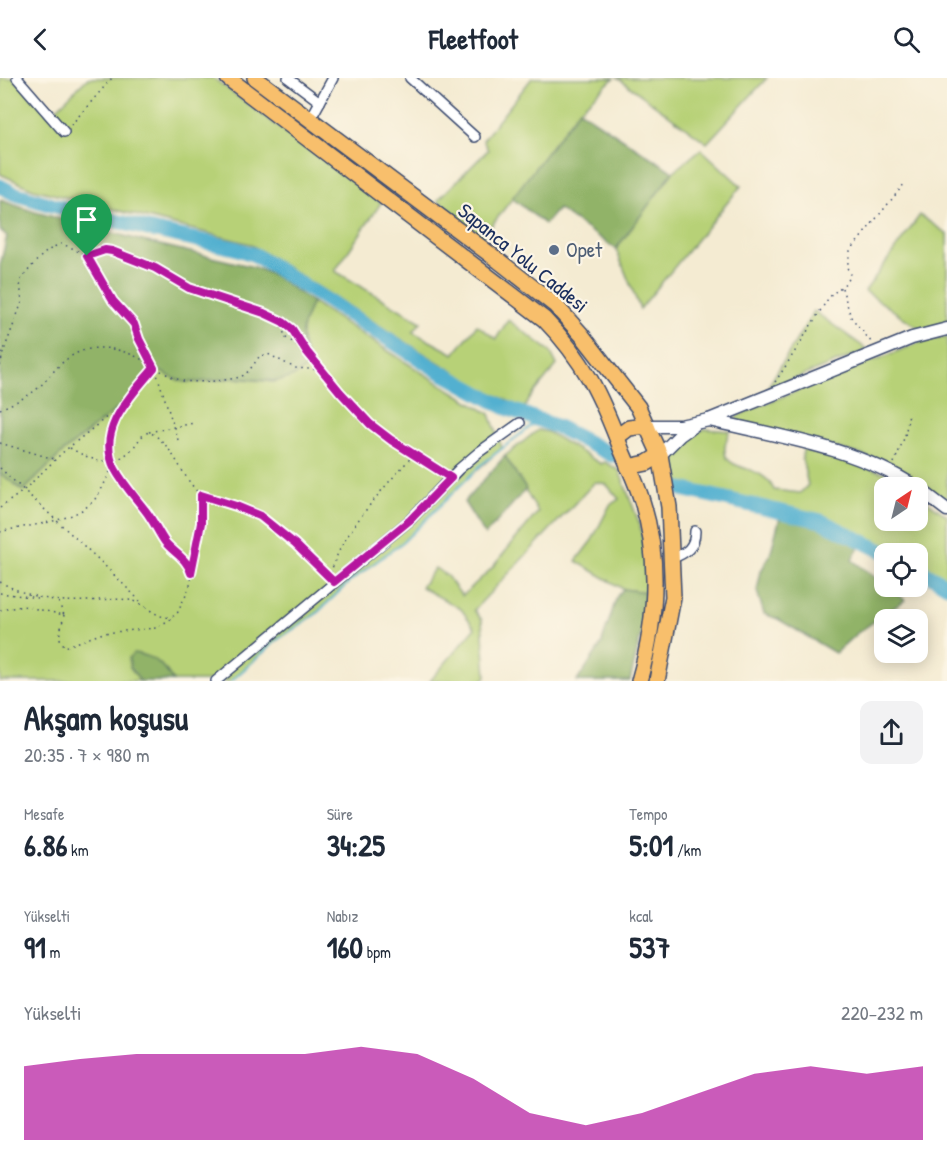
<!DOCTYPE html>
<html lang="tr">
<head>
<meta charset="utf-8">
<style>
  body { margin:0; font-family:"Patrick Hand",sans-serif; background:#f2f2f3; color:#1f2937; height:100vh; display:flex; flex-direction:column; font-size:22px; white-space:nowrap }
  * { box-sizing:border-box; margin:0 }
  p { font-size:20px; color:#747a83 }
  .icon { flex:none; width:33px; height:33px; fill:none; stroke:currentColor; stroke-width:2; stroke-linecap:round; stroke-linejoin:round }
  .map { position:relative; height:603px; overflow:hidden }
  .drawer { display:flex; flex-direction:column; background:#fff; flex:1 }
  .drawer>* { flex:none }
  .needle { width:39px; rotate:35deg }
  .buttons { position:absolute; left:874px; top:399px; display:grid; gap:12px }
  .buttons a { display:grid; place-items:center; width:54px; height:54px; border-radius:12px; background:#fff; box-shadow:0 3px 15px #0003; font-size:30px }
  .pin { position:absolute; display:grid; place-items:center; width:51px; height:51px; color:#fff; margin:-62px -26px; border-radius:50% 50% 50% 0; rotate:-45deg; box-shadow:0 0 6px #0007 }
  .pin .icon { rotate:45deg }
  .round { display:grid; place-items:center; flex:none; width:63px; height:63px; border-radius:12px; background:#f2f2f3 }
  .overview { display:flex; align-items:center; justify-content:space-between; height:102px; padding:0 24px }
  h1 { font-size:33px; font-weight:700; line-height:45px }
  .metrics { display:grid; grid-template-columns:repeat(3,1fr); gap:9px; height:102px; padding:6px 24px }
  .metrics div { display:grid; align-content:center }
  .metrics b { font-size:30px; font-weight:700 }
  .metrics small { font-size:16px; font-weight:400 }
  .metrics p { font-size:16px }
  .chart { height:168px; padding:12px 24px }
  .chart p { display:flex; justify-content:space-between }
  .chart svg { width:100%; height:108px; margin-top:6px; fill:#b5179e; opacity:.7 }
  header { display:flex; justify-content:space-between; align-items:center; height:78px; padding:0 24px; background:#fff; font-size:27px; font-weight:700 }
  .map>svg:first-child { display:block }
  .green { fill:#b7d177; stroke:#69806a; stroke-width:1.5 }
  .forest { fill:#91b368; stroke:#567163; stroke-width:1.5 }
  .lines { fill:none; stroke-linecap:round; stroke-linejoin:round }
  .stream { stroke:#52b0d0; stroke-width:2 }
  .river { stroke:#52b0d0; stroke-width:15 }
  .minor-casing { stroke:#3c4b6f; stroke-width:12 }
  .tertiary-casing { stroke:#3c4b6f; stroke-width:15 }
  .trunk-casing { stroke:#3c4b6f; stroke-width:18 }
  .path { stroke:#3c4b6f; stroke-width:1.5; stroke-dasharray:1.5 4.5; stroke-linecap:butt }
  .minor { stroke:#fff; stroke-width:9 }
  .tertiary { stroke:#fff; stroke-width:12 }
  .trunk { stroke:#f8bf6c; stroke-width:15 }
  .route-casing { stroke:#fff; stroke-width:12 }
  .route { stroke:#b5179e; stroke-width:8 }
  .service-dot { fill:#5c6f8a; stroke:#fcf5e5; stroke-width:2 }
  .labels { text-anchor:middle; stroke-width:4.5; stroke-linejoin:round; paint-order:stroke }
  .service-label { font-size:21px; fill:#4e5e75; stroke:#fcf5e5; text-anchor:start }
  .street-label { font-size:21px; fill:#1b2f5e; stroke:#fcf5e5 }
</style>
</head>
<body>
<header><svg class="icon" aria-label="back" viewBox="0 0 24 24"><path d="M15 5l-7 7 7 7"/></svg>Fleetfoot<svg class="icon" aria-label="search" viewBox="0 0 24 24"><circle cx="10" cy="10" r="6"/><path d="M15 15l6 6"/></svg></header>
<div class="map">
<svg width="947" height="603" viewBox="0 0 947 603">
  <rect width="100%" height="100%" fill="#fcf5e5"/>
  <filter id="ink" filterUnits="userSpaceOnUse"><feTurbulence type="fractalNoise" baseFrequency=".0167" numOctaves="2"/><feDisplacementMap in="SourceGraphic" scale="12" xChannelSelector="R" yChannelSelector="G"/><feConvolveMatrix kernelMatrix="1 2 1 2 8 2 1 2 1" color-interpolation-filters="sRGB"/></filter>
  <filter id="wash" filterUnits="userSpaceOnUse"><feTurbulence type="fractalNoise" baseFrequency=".008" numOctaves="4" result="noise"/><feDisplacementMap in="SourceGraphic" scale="24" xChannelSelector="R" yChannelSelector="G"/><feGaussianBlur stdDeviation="1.35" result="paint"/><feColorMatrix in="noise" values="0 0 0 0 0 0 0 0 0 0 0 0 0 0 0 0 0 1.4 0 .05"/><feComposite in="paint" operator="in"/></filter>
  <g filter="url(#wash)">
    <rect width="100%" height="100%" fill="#f4ebd2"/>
    <g class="green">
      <polygon points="0,0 17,0 50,37 88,0 213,0 381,125 335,193 421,244 413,254 454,276 477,247 496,261 508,242 550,273 557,287 531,319 524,331 474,306 415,270 250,166 33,111 0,96"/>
      <polygon points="532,0 614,0 579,32 483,159 438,122 488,72 483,62"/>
      <polygon points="618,0 767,0 707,65"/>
      <polygon points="701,71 741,108 640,231 616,171 673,94"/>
      <polygon points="920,137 947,156 947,246 923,253 865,213"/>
      <path d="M 312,224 L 421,294 L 490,336 L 502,370 L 467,401 L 403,464 L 349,504 L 316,536 L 277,562 L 231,603 L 173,603 L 166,592 L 130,589 L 140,603 L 0,603 L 0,395 L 23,413 L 62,375 L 129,321 L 155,290 L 182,303 L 201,304 L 234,300 L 274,304 L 310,287 C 297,257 300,253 312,224 Z"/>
      <polygon points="814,233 868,272 766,312"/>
      <polygon points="947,258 947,425 922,406 890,387 859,376 737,343 736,341 737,338 761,327 921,264"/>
      <path d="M 705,351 L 730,353 C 708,401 761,379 774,412 L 800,415 L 808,407 L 802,380 L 803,372 L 886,395 L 907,409 L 885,410 L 885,442 L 918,442 L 918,417 L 947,438 L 947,508 L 918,490 L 918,476 L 888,475 L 821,443 L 682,411 C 680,405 676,399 675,393 C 671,372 687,357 705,351 Z"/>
      <polygon points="538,352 548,354 601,386 605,384 619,392 640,447 645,479 646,514 623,511 576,483 592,462 610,427 619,421 606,406 595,404 474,532 482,542 486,598 482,603 430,603 475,550 461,531 421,509 435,490 447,498 462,518 491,491 538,434 505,378"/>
    </g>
    <g class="forest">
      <polygon points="579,32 673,94 616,171 558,131 545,146 512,120"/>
      <path d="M 0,122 L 35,134 L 143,163 L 254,189 L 273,197 L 312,224 C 300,253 297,257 310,287 C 282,311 268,301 236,300 C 218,300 201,306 184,304 C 174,302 163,294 154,290 L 129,321 L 62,375 L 23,413 L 0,395 L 0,188 L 7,158 L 0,152 Z"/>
      <polygon points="505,378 526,411 485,457 464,424"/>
      <polygon points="781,435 821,443 862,463 852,482 905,522 856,556 835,575 778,541 764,536 757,513 761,493 770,477"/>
      <polygon points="623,511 646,514 643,548 630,603 577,603 601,567 617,518"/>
      <path d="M 134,575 C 154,578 162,585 173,603 L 140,603 L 130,589 L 129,580 Z"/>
    </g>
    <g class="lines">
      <polyline class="stream" points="231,603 277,562 316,536 349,504 403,464 482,386 539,342"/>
      <g class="river">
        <polyline points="0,108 13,115 52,127 147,151 234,170 255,177 437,292 504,329 558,349 612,377"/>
        <polyline points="682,411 821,443 888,476"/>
        <polyline points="918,490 947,508"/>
      </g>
    </g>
  </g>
  <g filter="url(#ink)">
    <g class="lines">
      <defs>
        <g id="minor">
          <polyline points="17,0 64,54"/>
          <polyline points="288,0 320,24"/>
          <polyline points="410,0 475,59"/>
          <polyline points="310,42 333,0"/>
          <path d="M 671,481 C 686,475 695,470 695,453"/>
          <polyline points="216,603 410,442 459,391 479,374 520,345"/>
        </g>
        <g id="tertiary">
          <path d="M 709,342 C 777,358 858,370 917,410"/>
          <polyline points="647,348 680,348 709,342 912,260 947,251"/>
          <polyline points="660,377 680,357 694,347"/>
          <polyline points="918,410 947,432"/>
        </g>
        <g id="trunk">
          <path d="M 228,0 L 544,241 C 585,283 601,318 622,373 C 629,390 637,406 642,423 C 661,483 656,544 639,603"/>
          <polyline points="255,0 499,183 555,227 581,256 638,329 660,377 669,429 673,519 657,603"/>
          <polyline points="617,359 629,350 647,348"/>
          <polyline points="628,389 647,385 660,377"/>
        </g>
      </defs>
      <use href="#minor" class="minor-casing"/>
      <use href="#tertiary" class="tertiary-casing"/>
      <use href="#trunk" class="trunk-casing"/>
      <g class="path">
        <polyline points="71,47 112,0"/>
        <polyline points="842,210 851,239 872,265"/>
        <polyline points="279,243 286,260 305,271"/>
        <path d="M 0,288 L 3,275 L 22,224 L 20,203 C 31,189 43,172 61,166 L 70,169 L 87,178"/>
        <path d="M 775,304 C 793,278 808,251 826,224 C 832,214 842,210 849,201 L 850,194 L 847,190 L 850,173 L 905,105"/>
        <path d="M 0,331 C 11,326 23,321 33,314 C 46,305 54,290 67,281 C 93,261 129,271 154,289"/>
        <polyline points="149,354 194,345"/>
        <polyline points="178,362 155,290 139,261 134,246 113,223 87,178 105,172 112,173 155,190 189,210 239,226 283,244 292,251 322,292"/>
        <polyline points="0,365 54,381"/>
        <path d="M 70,370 C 91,382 112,392 132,371 C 138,365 140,357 149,354 C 171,364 180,394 195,411 C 208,427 241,427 259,437 C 282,450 310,480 329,499"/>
        <polyline points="894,385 905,358 909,335"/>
        <polyline points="0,390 98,481 140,523"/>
        <path d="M 0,430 L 23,413 L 62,375 L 129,321 L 155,290 C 163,294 171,299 180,302 C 190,306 235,303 244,297 C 250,293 255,284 259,279 L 268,276 L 295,290 L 323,292 C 352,329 374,352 415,375"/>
        <path d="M 0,454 C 30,446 75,445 95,421 C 103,411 107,399 113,388"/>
        <polyline points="192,494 201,445 201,418"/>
        <path d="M 331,495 C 339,457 388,405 415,375 L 442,394"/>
        <path d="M 0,504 C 28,519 56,525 88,523 C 102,522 115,520 129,522 C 145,524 155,541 170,539 C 179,538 179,530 183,523 C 188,514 193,503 191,493 C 188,480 175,475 167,466 C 159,457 155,445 148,435 C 135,417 115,400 110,378 C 106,356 115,341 127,323"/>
        <polyline points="0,515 38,520"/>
        <polyline points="0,532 23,528 64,537 58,523"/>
        <polyline points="64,537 59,559 65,569 103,555 156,550 174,539"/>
      </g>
      <use href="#minor" class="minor"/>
      <use href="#tertiary" class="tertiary"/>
      <use href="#trunk" class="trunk"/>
    </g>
  </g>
  <g class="lines" filter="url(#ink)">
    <defs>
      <path id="route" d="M 105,172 L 112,173 L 155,190 L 189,210 L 264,235 L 283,244 L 292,251 L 307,274 L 340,314 L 370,346 L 391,362 L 451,400 L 410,442 L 334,504 L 295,466 L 260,438 L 236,428 L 201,417 L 201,445 L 191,495 C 187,480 174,475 165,464 C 158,454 153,442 145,432 C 135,419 123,406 115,391 C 95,352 131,318 154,290 L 139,261 L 134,246 L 113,223 L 87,178 Z"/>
    </defs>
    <use href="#route" class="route-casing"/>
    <use href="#route" class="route"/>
  </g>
  <circle class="service-dot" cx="554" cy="172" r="6"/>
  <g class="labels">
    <g class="service-label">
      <text x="566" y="179">Opet</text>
    </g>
    <g class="street-label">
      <text transform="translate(523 180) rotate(39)" y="7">Sapanca Yolu Caddesi</text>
    </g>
  </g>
</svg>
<div class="buttons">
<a><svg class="needle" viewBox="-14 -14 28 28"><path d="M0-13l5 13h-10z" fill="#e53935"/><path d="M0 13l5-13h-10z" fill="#747a83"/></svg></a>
<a><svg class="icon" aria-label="locate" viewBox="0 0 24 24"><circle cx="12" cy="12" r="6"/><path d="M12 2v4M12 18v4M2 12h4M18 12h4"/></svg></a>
<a><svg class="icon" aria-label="layers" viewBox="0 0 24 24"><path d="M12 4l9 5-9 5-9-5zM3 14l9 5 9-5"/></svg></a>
</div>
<div class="pin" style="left:87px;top:178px;background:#1e9e55"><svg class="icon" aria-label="arrive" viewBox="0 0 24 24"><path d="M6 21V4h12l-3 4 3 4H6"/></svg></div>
</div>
<section class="drawer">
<div class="overview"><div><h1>Akşam koşusu</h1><p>20:35 · 7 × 980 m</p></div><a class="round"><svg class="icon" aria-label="share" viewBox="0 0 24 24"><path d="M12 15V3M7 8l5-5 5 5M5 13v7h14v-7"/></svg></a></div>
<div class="metrics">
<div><p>Mesafe</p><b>6.86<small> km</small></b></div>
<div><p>Süre</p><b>34:25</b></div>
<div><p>Tempo</p><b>5:01<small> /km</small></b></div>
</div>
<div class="metrics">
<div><p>Yükselti</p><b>91<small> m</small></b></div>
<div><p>Nabız</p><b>160<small> bpm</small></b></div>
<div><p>kcal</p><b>537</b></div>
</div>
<div class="chart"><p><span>Yükselti</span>220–232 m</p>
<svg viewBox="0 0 160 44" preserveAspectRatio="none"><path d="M0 44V14L10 11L20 9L30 9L40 9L50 9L60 6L70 9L80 19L90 33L100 38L110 33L120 25L130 17L140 14L150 17L160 14V44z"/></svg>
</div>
</section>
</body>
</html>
